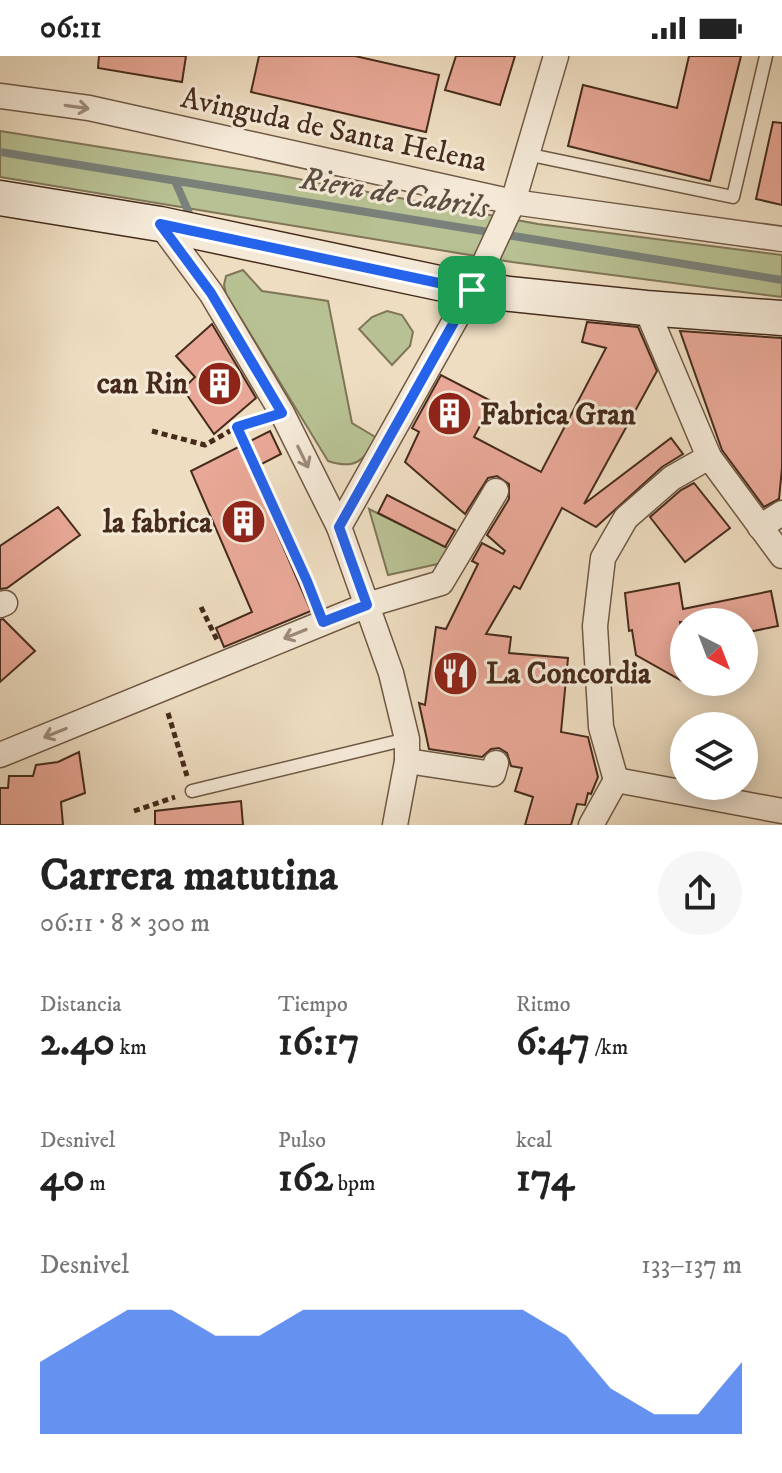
<!DOCTYPE html>
<html lang="es">
<head>
<meta charset="utf-8">
<style>
  body { margin:0; font-family:"IM FELL DW Pica",serif; background:#f6f6f6; color:#222; height:100vh; display:flex; flex-direction:column; font-size:30px; white-space:nowrap }
  * { box-sizing:border-box; margin:0 }
  p { font-size:26px; color:#767676 }
  .icon { flex:none; width:44px; height:44px; fill:none; stroke:currentColor; stroke-width:2; stroke-linecap:round; stroke-linejoin:round }
  .map { position:relative; height:769px; overflow:hidden }
  .drawer { display:flex; flex-direction:column; background:#fff; flex:1 }
  .drawer>* { flex:none }
  .needle { width:52px; rotate:138deg }
  .fabs { position:absolute; left:670px; top:552px; display:grid; gap:16px }
  .fabs a { display:grid; place-items:center; width:88px; height:88px; border-radius:50%; background:#fff; box-shadow:0 4px 20px #0003; font-size:40px }
  .pin { position:absolute; display:grid; place-items:center; width:68px; height:68px; color:#fff; margin:-34px; border-radius:16px; box-shadow:0 4px 12px #0006 }
  .round { display:grid; place-items:center; flex:none; width:84px; height:84px; border-radius:42px; background:#f6f6f6 }
  .summary { display:flex; align-items:center; justify-content:space-between; height:136px; padding:0 40px }
  h1 { font-size:44px; font-weight:700; line-height:60px }
  .stats { display:grid; grid-template-columns:repeat(3,1fr); gap:12px; height:136px; padding:8px 40px }
  .stats div { display:grid; align-content:center }
  .stats b { font-size:40px; font-weight:700 }
  .stats small { font-size:22px; font-weight:400 }
  .stats p { font-size:22px }
  .chart { height:224px; padding:16px 40px }
  .chart p { display:flex; justify-content:space-between }
  .chart svg { width:100%; height:144px; margin-top:8px; fill:#2563eb; opacity:.7 }
  .status { display:flex; justify-content:space-between; align-items:center; height:56px; padding:0 40px; background:#fff; direction:ltr }
  .status svg { height:22px; fill:currentColor }
  .map>svg:first-child { display:block }
  .green { fill:#b8c193; stroke:#7f7658; stroke-width:2 }
  .lines { fill:none; stroke-linecap:round; stroke-linejoin:round }
  .stream { stroke:#79817a; stroke-width:8 }
  .building { fill:#e9a897; stroke:#462b1c; stroke-width:2 }
  .lane-casing { stroke:#705845; stroke-width:15 }
  .street-casing { stroke:#705845; stroke-width:27 }
  .secondary-casing { stroke:#462b1c; stroke-width:37 }
  .path { stroke:#462b1c; stroke-width:5; stroke-dasharray:6 4; stroke-linecap:butt }
  .lane { stroke:#f4e9d7; stroke-width:12 }
  .street { stroke:#f4e9d7; stroke-width:24 }
  .secondary { stroke:#f4e9d7; stroke-width:34 }
  .oneway { stroke:#9d8a7a }
  .route-casing { stroke:#fff; stroke-width:16 }
  .route { stroke:#2563eb; stroke-width:10 }
  .labels { text-anchor:middle; stroke-width:6; stroke-linejoin:round; paint-order:stroke }
  .street-label { font-size:30px; fill:#462b1c; stroke:#f4e9d7 }
  .poi-label { font-size:30px; font-weight:bold; fill:#462b1c; stroke:#f4e9d7; text-anchor:end }
  .water-label { font-size:32px; font-style:italic; fill:#5b4f43; stroke:#f4e9d7 }
</style>
</head>
<body>
<div class="status"><b>06:11</b><svg viewBox="0 0 49 12"><path d="M0 12V9h3v3zM5 12V6h3v6zM10 12V3h3v9zM15 12V0h3v12zM26 1h20v11H26zM47 4h2v5h-2z"/></svg></div>
<div class="map">
<svg width="782" height="769" viewBox="0 0 782 769">
  <rect width="100%" height="100%" fill="#eeddc1"/>
  <filter id="stains"><feTurbulence type="fractalNoise" baseFrequency=".0025" numOctaves="4"/><feColorMatrix values="0 0 0 0 .2 0 0 0 0 .09 0 0 0 0 .02 0 0 0 .5 -.17"/></filter>
  <radialGradient id="worn" r=".72"><stop offset=".6" stop-color="#630" stop-opacity="0"/><stop offset="1" stop-color="#630" stop-opacity=".3"/></radialGradient>
  <g class="green">
    <polygon points="0,75 277,119 538,168 782,199 782,241 512,206 0,121"/>
    <path d="M 243,214 L 262,235 L 328,245 L 352,367 L 377,382 C 364,405 355,414 328,405 L 226,238 L 224,229 L 226,220 Z"/>
    <polygon points="387,255 402,259 413,276 410,290 392,309 359,273 372,261"/>
    <polygon points="369,453 450,493 442,507 388,519"/>
  </g>
  <g class="lines">
    <g class="stream">
      <polyline points="0,96 782,224"/>
      <polyline points="175,125 189,157"/>
    </g>
  </g>
  <g class="building">
    <polygon points="99,0 186,0 182,26 98,12"/>
    <polygon points="259,0 355,0 439,19 426,76 251,36"/>
    <polygon points="456,0 515,0 500,49 445,34"/>
    <polygon points="689,0 741,0 710,125 568,90 583,29 677,52"/>
    <polygon points="773,66 782,67 782,149 756,143"/>
    <polygon points="587,266 638,271 657,315 584,448 671,382 683,398 662,411 596,471 562,452 520,533 514,530 486,578 511,581 509,597 568,602 561,676 588,681 598,721 591,738 588,737 585,749 577,748 571,769 525,769 533,741 515,735 522,712 511,710 507,697 499,692 491,693 482,701 429,693 419,647 425,649 436,571 446,573 478,508 472,505 482,487 503,498 505,495 487,479 509,443 509,428 497,420 488,422 465,458 405,406 419,376 412,372 441,319 493,346 474,381 541,416 606,292 582,286"/>
    <polygon points="212,268 256,342 214,378 183,333 195,321 176,300"/>
    <polygon points="680,275 782,282 782,412 779,443 764,451 722,394"/>
    <polygon points="270,375 281,398 250,414 311,555 224,591 216,572 252,556 191,415"/>
    <polygon points="694,427 730,472 685,506 650,461 681,434"/>
    <polygon points="387,439 455,474 445,491 378,457"/>
    <polygon points="58,451 80,479 7,532 0,533 0,490"/>
    <polygon points="679,527 683,553 771,535 778,570 744,577 744,566 680,566 684,589 684,626 636,599 632,574 629,575 625,537"/>
    <polygon points="3,563 35,595 0,626 0,564"/>
    <polygon points="79,696 85,737 61,746 63,769 0,769 0,732 8,732 9,720 33,720 36,709 58,706"/>
    <polygon points="241,745 243,769 155,769 155,755"/>
  </g>
  <g class="lines">
    <defs>
      <g id="lane">
        <polyline points="526,98 733,141 766,0"/>
        <polyline points="192,735 407,683"/>
      </g>
      <g id="street">
        <polyline points="0,40 89,52 513,146 782,183"/>
        <polyline points="160,168 211,237 282,357 339,471 391,617 407,683 407,705 395,769"/>
        <polyline points="646,252 709,401 782,500"/>
        <polyline points="339,471 472,234 513,146 556,0"/>
        <polyline points="760,471 782,457"/>
        <polyline points="0,549 5,547"/>
        <polyline points="0,699 367,549 441,527 496,435"/>
        <polyline points="407,705 493,718 496,707"/>
        <polyline points="616,724 601,671 595,570 603,502 626,462 672,422 709,401"/>
        <polyline points="591,769 616,724 782,755"/>
      </g>
      <polyline id="secondary" points="0,142 160,168 472,234 646,252 782,262"/>
    </defs>
    <use href="#lane" class="lane-casing"/>
    <use href="#street" class="street-casing"/>
    <use href="#secondary" class="secondary-casing"/>
    <g class="path">
      <polyline points="237,371 315,547"/>
      <polyline points="152,375 205,389 237,371 260,364"/>
      <polyline points="201,551 218,586"/>
      <polyline points="168,657 187,720"/>
      <polyline points="134,755 175,741"/>
    </g>
    <use href="#lane" class="lane"/>
    <use href="#street" class="street"/>
    <use href="#secondary" class="secondary"/>
  </g>
  <defs><path id="oneway-shaft" d="M-6 0H5M1.5-3L5.5 0L1.5 3" fill="none" stroke-width="1.6" stroke-linecap="round" stroke-linejoin="round" transform="scale(2)"/></defs>
  <g class="oneway">
    <use href="#oneway-shaft" transform="translate(77 51) rotate(8)"/>
    <use href="#oneway-shaft" transform="translate(303 401) rotate(64)"/>
    <use href="#oneway-shaft" transform="translate(295 578) rotate(158)"/>
    <use href="#oneway-shaft" transform="translate(55 677) rotate(158)"/>
  </g>
  <g class="lines">
    <defs>
      <polygon id="route" points="160,168 472,234 339,471 367,549 323,566 307,525 237,371 282,357 211,237"/>
    </defs>
    <use href="#route" class="route-casing"/>
    <use href="#route" class="route"/>
  </g>
  <defs>
    <symbol id="building-disc" viewBox="-11 -11 22 22"><circle r="9.5" fill="#8f2418" stroke="#f4e9d7"/><path d="M-4-6H4V6H1V3H-1V6H-4ZM-2.5-4.3h1.7v1.8h-1.7ZM.8-4.3h1.7v1.8H.8ZM-2.5-1h1.7V.8h-1.7ZM.8-1h1.7V.8H.8Z" fill="#fff"/></symbol>
    <symbol id="restaurant-disc" viewBox="-11 -11 22 22"><circle r="9.5" fill="#8f2418" stroke="#f4e9d7"/><path d="M-5-6h1v4h1v-4h1v4h1v-4h1v5L-1.5 .5V6h-2V.5L-5-1ZM5-6V6H3V1.5H1.5Q1.5-4 5-6Z" fill="#fff"/></symbol>
  </defs>
  <g fill-rule="evenodd">
    <use href="#building-disc" x="194" y="302" width="51" height="51"/>
    <use href="#building-disc" x="424" y="332" width="51" height="51"/>
    <use href="#building-disc" x="218" y="440" width="51" height="51"/>
    <use href="#restaurant-disc" x="430" y="592" width="51" height="51"/>
  </g>
  <g class="labels">
    <g class="street-label">
      <text transform="translate(334 73) rotate(12)" y="10">Avinguda de Santa Helena</text>
    </g>
    <g class="poi-label">
      <text x="188" y="337">can Rin</text>
      <text x="480" y="368" text-anchor="start">Fabrica Gran</text>
      <text x="212" y="476">la fabrica</text>
      <text x="486" y="627" text-anchor="start">La Concordia</text>
    </g>
    <g class="water-label">
      <text transform="translate(395 136) rotate(9)" y="11">Riera de Cabrils</text>
    </g>
  </g>
  <rect width="100%" height="100%" filter="url(#stains)"/>
  <rect width="100%" height="100%" fill="url(#worn)"/>
</svg>
<div class="fabs">
<a><svg class="needle" viewBox="-14 -14 28 28"><path d="M0-13l5 13h-10z" fill="#e53935"/><path d="M0 13l5-13h-10z" fill="#767676"/></svg></a>
<a><svg class="icon" aria-label="layers" viewBox="0 0 24 24"><path d="M12 4l9 5-9 5-9-5zM3 14l9 5 9-5"/></svg></a>
</div>
<div class="pin" style="left:472px;top:234px;background:#1e9e55"><svg class="icon" aria-label="arrive" viewBox="0 0 24 24"><path d="M6 21V4h12l-3 4 3 4H6"/></svg></div>
</div>
<section class="drawer">
<div class="summary"><div><h1>Carrera matutina</h1><p>06:11 · 8 × 300 m</p></div><a class="round"><svg class="icon" aria-label="share" viewBox="0 0 24 24"><path d="M12 15V3M7 8l5-5 5 5M5 13v7h14v-7"/></svg></a></div>
<div class="stats">
<div><p>Distancia</p><b>2.40<small> km</small></b></div>
<div><p>Tiempo</p><b>16:17</b></div>
<div><p>Ritmo</p><b>6:47<small> /km</small></b></div>
</div>
<div class="stats">
<div><p>Desnivel</p><b>40<small> m</small></b></div>
<div><p>Pulso</p><b>162<small> bpm</small></b></div>
<div><p>kcal</p><b>174</b></div>
</div>
<div class="chart"><p><span>Desnivel</span>133–137 m</p>
<svg viewBox="0 0 160 44" preserveAspectRatio="none"><path d="M0 44V22L10 14L20 6L30 6L40 14L50 14L60 6L70 6L80 6L90 6L100 6L110 6L120 14L130 30L140 38L150 38L160 22V44z"/></svg>
</div>
</section>
</body>
</html>
